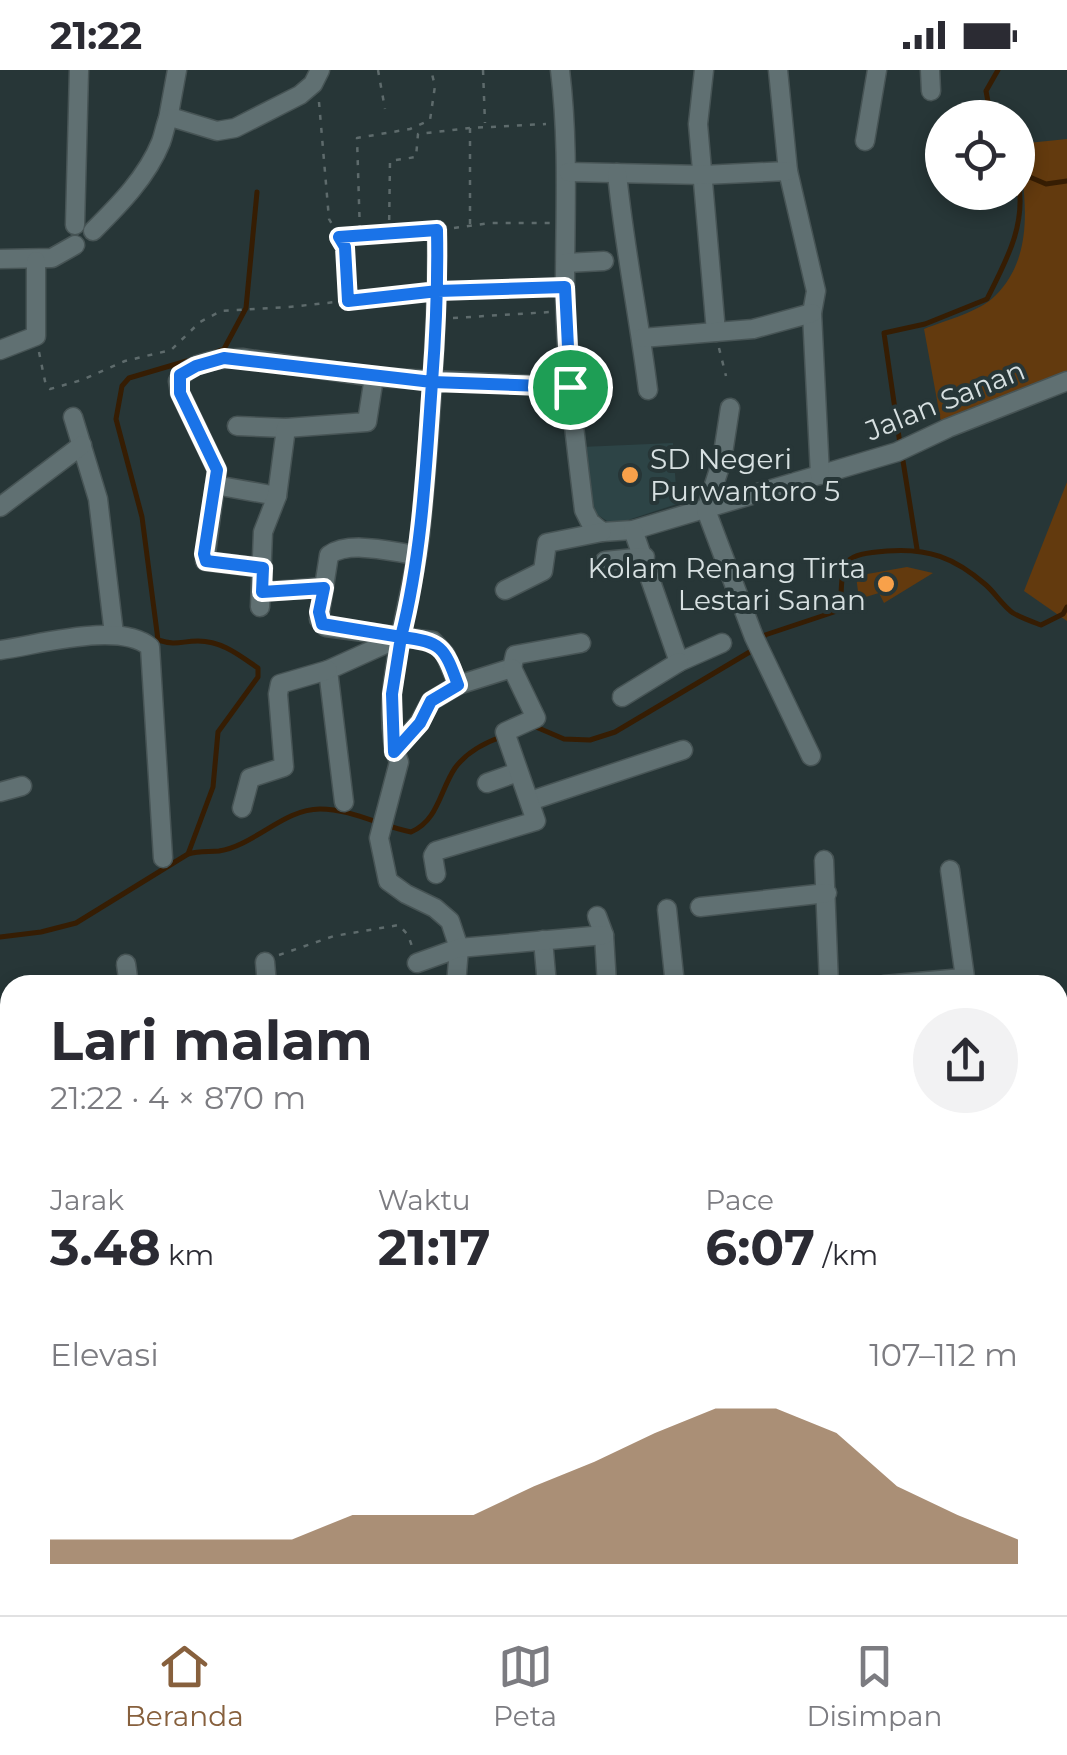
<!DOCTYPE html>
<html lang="id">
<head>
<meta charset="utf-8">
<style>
  body { margin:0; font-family:Montserrat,sans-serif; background:#f2f2f3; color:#2b2b33; height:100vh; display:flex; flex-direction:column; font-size:38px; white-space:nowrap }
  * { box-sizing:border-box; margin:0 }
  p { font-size:32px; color:#7c7c81 }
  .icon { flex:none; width:55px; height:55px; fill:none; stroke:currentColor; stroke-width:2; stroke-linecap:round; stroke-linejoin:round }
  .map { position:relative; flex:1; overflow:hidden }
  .details { position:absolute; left:0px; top:905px; width:1068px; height:640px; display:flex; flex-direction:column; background:#fff; border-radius:30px 30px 0 0; box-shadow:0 5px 15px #0003 }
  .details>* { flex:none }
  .tools { position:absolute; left:925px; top:30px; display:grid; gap:20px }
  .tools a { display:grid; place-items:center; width:110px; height:110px; border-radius:50%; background:#fff; box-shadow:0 5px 15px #0003; font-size:50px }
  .pin { position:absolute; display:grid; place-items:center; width:85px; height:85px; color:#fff; margin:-42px; border:5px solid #fff; border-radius:50%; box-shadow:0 2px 10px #0007 }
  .round { display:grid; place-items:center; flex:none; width:105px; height:105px; border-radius:52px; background:#f2f2f3 }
  .summary { display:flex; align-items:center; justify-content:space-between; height:170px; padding:0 50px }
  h1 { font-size:55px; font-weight:700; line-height:75px }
  .stats { display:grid; grid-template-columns:repeat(3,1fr); gap:15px; height:170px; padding:10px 50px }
  .stats div { display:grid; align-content:center }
  .stats b { font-size:50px; font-weight:700 }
  .stats small { font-size:28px; font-weight:400 }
  .stats p { font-size:28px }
  .chart { height:280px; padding:20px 50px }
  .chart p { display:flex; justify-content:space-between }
  .chart svg { width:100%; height:180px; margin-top:10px; fill:#87603d; opacity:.7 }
  .status { display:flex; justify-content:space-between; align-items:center; height:70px; padding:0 50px; background:#fff; direction:ltr }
  .status svg { height:28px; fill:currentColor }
  .menu { display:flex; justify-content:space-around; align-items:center; height:140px; border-top:2px solid #e1e1e2; background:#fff; font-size:28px; color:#7c7c81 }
  .menu a { display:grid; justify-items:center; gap:5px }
  .menu .selected { color:#87603d }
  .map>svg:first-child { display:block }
  .built { fill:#2d4446 }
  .green { fill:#633a0e }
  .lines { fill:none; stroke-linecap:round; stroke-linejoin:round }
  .stream { stroke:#361d03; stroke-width:5 }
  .minor-casing { stroke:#475455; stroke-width:21 }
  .path { stroke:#5e6b6c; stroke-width:2.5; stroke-dasharray:5 8; stroke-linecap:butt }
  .minor { stroke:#607072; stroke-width:18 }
  .route-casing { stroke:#fff; stroke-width:20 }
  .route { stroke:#1a73e8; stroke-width:12 }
  .poi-dot { fill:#f8a14a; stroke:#273637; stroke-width:4 }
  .labels { text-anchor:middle; stroke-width:8; stroke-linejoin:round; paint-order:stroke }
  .street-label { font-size:28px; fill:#d7e0e1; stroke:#273637 }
  .poi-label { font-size:28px; fill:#d7e0e1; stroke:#273637; text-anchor:start }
</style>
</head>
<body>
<div class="status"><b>21:22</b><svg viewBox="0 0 49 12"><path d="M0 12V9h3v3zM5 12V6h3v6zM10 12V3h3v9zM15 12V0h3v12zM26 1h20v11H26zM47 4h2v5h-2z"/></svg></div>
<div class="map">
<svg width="1067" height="1545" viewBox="0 0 1067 1545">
  <rect width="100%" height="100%" fill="#273637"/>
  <polygon class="built" points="673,373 677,434 625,451 607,451 590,440 581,377"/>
  <g class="green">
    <path d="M 1067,69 L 1067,301 L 941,352 L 924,259 C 946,250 980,242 996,225 C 1036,184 1025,126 1018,74 Z"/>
    <polygon points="1067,412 1067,551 1024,521"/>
    <polygon points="907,497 933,503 884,533 879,523 859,529 856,506"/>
  </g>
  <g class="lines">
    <g class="stream">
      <polyline points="991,48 986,21 998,0"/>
      <polyline points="1018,102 1046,114 1067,111"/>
      <polyline points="215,282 224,279 246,238 257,122"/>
      <path d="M 900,374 L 884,263 L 925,254 L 987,229 C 1006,191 1027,154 1018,110"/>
      <polyline points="903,391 917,479"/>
      <path d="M 760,572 L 765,565 L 840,540 C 844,493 835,485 887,481 C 928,478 954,487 986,515 C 995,523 1003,536 1013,543 C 1021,548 1033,552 1041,555 L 1063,544 L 1067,537"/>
      <polyline points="531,658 536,657 564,669 590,670 615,662 753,580"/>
      <path d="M 188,784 L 213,717 L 218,662 L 258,607 L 258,598 C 239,585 222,571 198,571 C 181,571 177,576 158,570 L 142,447 L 116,349 L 122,316 L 129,308 L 190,290"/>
      <path d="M 0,867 L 41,862 L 76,853 L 188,784 C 199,781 208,782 219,781 C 255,775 284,739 320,739 C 352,739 380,756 411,762 C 438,751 440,720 455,698 C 466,683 484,673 501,667"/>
    </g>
    <defs>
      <g id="minor">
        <path d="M 560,0 C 569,73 565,143 565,216 C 565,292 575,366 584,440 L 590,452 L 602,462 L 633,460 L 897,382 L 948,358 L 1067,311"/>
        <polyline points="704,0 698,54 716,262"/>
        <polyline points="778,0 788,101 816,221 812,243 820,405"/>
        <polyline points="930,0 931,21"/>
        <polyline points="168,49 177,0"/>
        <polyline points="865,71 877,0"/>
        <polyline points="568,102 703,105 788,101"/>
        <path d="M 617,103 C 624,176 639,247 648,320"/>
        <polyline points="75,155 79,0"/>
        <path d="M 437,160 C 438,262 430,364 420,465 C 413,528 375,635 399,692 L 379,768 L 388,811 L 406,824 L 435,838 L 450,851 L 459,878 L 456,915"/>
        <path d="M 93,161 C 119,135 147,107 161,72 C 164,64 165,56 168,49 L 174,48 L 217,61 L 235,58 L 300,25 L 313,14 L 320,0"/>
        <polyline points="0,189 52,188 75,175"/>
        <polyline points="566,193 604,191"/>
        <polyline points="642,268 753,259 812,243"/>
        <polyline points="0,280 36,266 36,191"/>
        <polyline points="730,338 722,390 706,440 754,567 811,686"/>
        <polyline points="73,347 98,429 114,564"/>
        <polyline points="237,356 286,358"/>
        <polyline points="215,415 277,426"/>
        <polyline points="0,437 82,375"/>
        <polyline points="633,460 679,592 722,573"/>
        <polyline points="605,491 645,487"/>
        <path d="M 263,498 L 205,491 L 217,400 L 180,323 L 178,311 C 190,291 220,288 242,288 L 374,307 L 569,317"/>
        <path d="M 324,517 L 329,485 C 350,470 392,482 417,485"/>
        <polyline points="505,520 543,501 547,473 602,462"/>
        <polyline points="261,522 324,517 319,549 326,557 433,571 445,584 458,615 431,631 419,653 394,681"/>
        <polyline points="260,537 263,462 277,426 286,358 367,352 374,307"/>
        <path d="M 0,580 C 39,575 119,551 150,577 L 163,788"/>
        <polyline points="458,615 512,598 515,585 581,573"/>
        <polyline points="622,627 679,592"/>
        <polyline points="487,713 518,702"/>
        <polyline points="0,722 22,716"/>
        <polyline points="530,731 683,680"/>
        <polyline points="344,732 328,600 401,567"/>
        <polyline points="242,738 250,708 284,697 278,624 280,614 328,600"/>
        <polyline points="824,790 829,915"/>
        <polyline points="950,800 966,915"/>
        <polyline points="436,804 433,786 436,781 536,751 505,662 536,648 512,598"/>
        <polyline points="700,837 827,823"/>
        <polyline points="667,839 675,915"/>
        <polyline points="597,846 604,865 607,915"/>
        <polyline points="543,870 547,915"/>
        <polyline points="265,892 267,915"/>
        <polyline points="417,893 459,878 604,865"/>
        <polyline points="126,894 129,915"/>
        <polyline points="884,915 963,908"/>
        <polyline points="1058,947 1067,946"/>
        <polyline points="0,982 10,981"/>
        <polyline points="1058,1007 1067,1005"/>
        <polyline points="1058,1155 1067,1154"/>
        <polyline points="0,1204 10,1202"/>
        <polyline points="0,1352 10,1352"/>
        <polyline points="1058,1466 1067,1465"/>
        <polyline points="49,1535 50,1545"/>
        <polyline points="225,1535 225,1545"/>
        <polyline points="322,1535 323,1545"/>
        <polyline points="384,1535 385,1545"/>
        <polyline points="473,1535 474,1545"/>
        <polyline points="560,1535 560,1545"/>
        <polyline points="660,1535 660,1545"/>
        <polyline points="759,1535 760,1545"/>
        <polyline points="852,1535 852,1545"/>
        <polyline points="947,1535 947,1545"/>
        <polyline points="1044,1535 1045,1545"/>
      </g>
    </defs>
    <use href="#minor" class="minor-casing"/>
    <g class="path">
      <polyline points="378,0 385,39"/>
      <polyline points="483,0 485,53"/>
      <polyline points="319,32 329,149 345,177 348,229"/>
      <polyline points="470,154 470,58 546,54"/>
      <polyline points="454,158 491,153 550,153"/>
      <polyline points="421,161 360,164 357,68 410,59 430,50 435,16 431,0"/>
      <polyline points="389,163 390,91 416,87 418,64 470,58"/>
      <polyline points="342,166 358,164"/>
      <polyline points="452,221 549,218"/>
      <polyline points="453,248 550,242"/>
      <polyline points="719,278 726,306"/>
      <polyline points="39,282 46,316 50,319 82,310 125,291 171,280 200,252 221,241 289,237 420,223"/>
      <polyline points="279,885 334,866 399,855 408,865 413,879"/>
    </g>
    <use href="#minor" class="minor"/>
  </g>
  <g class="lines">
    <defs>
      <path id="route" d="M 570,317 L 565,217 L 438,221 L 348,231 L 345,177 L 339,167 L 437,160 C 438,211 436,261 432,312 L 224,288 L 196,296 L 180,305 L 180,323 L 217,400 L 204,484 L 206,491 L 263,498 L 262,522 L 324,518 L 319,542 L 322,554 L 401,567 L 392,624 L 394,682 L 420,653 L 431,631 L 458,615 C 444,576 441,572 401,567 C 422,484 426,397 432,312 L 570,317"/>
    </defs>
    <use href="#route" class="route-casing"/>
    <use href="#route" class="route"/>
  </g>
  <g class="poi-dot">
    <circle cx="630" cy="405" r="10"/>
    <circle cx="886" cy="514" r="10"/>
  </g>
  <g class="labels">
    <g class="street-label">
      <text transform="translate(945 330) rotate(-22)" y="10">Jalan Sanan</text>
    </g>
    <g class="poi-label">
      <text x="650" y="399">SD Negeri<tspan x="650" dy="32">Purwantoro 5</tspan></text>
      <text x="866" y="508" text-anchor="end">Kolam Renang Tirta<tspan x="866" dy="32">Lestari Sanan</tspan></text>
    </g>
  </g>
</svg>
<div class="tools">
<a><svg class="icon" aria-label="locate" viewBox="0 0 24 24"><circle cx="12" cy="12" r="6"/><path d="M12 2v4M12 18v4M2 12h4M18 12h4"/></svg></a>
</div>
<div class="pin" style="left:570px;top:317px;background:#1e9e55"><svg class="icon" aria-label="arrive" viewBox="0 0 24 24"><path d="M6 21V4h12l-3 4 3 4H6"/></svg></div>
<section class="details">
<div class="summary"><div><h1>Lari malam</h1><p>21:22 · 4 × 870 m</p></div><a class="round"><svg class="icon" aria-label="share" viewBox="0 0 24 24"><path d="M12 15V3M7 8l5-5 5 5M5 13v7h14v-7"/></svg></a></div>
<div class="stats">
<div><p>Jarak</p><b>3.48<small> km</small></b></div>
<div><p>Waktu</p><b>21:17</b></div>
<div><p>Pace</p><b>6:07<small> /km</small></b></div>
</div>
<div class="chart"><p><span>Elevasi</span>107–112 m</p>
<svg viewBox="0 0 160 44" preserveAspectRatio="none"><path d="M0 44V38L10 38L20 38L30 38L40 38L50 32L60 32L70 32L80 25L90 19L100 12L110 6L120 6L130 12L140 25L150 32L160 38V44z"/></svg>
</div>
</section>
</div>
<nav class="menu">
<a class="selected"><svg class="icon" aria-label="home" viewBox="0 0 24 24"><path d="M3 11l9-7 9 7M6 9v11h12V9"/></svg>Beranda</a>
<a><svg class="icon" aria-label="map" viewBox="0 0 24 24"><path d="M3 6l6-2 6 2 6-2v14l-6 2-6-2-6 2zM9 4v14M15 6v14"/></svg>Peta</a>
<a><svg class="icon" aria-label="saved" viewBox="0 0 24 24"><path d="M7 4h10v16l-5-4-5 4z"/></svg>Disimpan</a>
</nav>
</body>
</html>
